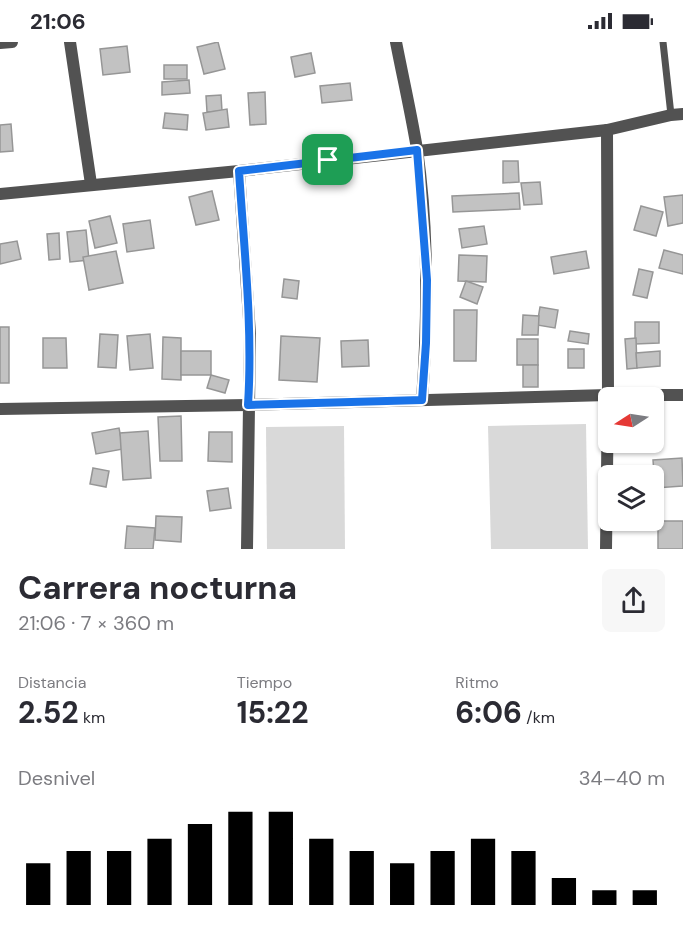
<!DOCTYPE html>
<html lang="es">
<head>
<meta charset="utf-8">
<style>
  body { margin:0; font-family:"DM Sans",sans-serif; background:#f7f7f7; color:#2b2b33; height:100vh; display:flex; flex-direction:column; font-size:22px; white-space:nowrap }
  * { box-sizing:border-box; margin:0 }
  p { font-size:20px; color:#7c7c81 }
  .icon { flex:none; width:33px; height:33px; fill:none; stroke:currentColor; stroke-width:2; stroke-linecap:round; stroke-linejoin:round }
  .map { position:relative; height:507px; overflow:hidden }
  .details { display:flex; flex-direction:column; background:#fff; flex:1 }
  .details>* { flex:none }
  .needle { width:39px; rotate:258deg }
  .controls { position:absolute; left:598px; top:345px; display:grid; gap:12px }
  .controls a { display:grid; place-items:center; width:66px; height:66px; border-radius:9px; background:#fff; box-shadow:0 2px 4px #0004; font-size:30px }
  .pin { position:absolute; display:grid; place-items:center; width:51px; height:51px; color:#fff; margin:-26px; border-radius:12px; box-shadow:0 3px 9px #0006 }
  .round { display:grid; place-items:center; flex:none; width:63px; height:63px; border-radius:9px; background:#f7f7f7 }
  .overview { display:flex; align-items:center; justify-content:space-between; height:102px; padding:0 18px }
  h1 { font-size:33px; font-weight:700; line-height:45px }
  .metrics { display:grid; grid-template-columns:repeat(3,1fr); gap:9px; height:102px; padding:6px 18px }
  .metrics div { display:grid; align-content:center }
  .metrics b { font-size:30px; font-weight:700 }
  .metrics small { font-size:16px; font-weight:400 }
  .metrics p { font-size:16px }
  .chart { height:168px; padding:12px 18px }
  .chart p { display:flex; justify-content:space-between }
  .chart svg { width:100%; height:108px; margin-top:6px; stroke:#000; stroke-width:6 }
  .status { display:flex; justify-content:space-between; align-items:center; height:42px; padding:0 30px; background:#fff; direction:ltr }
  .status svg { height:16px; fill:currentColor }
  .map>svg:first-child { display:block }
  .green { fill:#d9d9d9 }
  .building { fill:#c2c2c2; stroke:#969696; stroke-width:1.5 }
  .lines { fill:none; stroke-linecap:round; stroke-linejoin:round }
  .lane { stroke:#525252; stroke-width:7 }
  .street { stroke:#525252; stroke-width:12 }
  .route-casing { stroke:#fff; stroke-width:12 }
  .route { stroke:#1a73e8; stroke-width:8 }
</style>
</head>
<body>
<div class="status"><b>21:06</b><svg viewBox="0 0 49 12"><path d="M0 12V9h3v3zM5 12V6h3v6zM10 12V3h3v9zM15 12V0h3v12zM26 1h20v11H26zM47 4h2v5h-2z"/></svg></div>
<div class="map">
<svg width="683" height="507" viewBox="0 0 683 507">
  <rect width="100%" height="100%" fill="#fff"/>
  <g class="green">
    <polygon points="586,382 588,507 491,507 488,384"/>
    <polygon points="344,384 345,507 267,507 266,385"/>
  </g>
  <g class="building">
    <polygon points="218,0 225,27 204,32 197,5"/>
    <polygon points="127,4 130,30 103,33 100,7"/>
    <polygon points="311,11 315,31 295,35 291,15"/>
    <rect x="164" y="23" width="23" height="14"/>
    <polygon points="189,38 190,51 162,53 162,40"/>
    <polygon points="350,41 352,58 322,61 320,44"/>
    <polygon points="265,50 266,82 250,83 248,51"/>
    <polygon points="221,53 222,69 207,70 206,54"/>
    <polygon points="227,67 229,85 206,88 203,71"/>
    <polygon points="165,71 188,73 187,88 163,86"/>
    <polygon points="11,82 13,109 0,110 0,83"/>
    <polygon points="503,119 518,119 519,140 503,141"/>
    <polygon points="540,140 542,162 524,163 521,141"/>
    <polygon points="212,149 219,178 196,183 189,155"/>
    <polygon points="519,151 520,167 453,170 452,154"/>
    <polygon points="683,153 683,181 668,184 664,155"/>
    <polygon points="641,164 663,170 656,194 634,188"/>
    <polygon points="110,174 117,201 95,206 89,179"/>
    <polygon points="150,178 154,206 127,210 123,182"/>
    <polygon points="484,184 487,202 462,206 459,187"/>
    <polygon points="86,188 89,218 70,220 67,190"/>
    <polygon points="59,191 60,217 49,218 47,192"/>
    <polygon points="17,199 21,217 0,222 0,202"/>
    <polygon points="664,208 683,213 683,232 659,226"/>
    <polygon points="116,209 123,241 89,248 83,215"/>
    <polygon points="586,209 589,226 554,232 551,215"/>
    <polygon points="459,213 487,214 486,240 458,239"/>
    <polygon points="639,227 653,230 647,256 633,253"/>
    <polygon points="284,237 299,239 297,257 282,255"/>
    <polygon points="466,239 483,245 477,262 460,255"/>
    <polygon points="540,265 558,268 555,286 537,283"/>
    <polygon points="454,268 477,268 476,319 454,319"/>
    <polygon points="523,273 539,274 538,293 522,293"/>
    <polygon points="635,280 659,280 659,301 635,302"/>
    <rect x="0" y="285" width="9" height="56"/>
    <polygon points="570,289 589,292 588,302 568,299"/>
    <polygon points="100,292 118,293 116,326 98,325"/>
    <polygon points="150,292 153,326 130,328 127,294"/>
    <polygon points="281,294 320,296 317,340 279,338"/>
    <polygon points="163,295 181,296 181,338 162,337"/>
    <polygon points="43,296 66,296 67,326 43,326"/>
    <polygon points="636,296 637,326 627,327 625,297"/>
    <rect x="517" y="297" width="21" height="26"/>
    <polygon points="368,298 369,324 342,325 341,299"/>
    <rect x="568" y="307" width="16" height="19"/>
    <rect x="181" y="309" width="30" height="24"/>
    <polygon points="660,309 660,324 637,326 636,311"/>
    <rect x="523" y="323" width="15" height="22"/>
    <polygon points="211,333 229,338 225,351 207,346"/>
    <polygon points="181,374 182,419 160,419 158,375"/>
    <polygon points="119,386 123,407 96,412 92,391"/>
    <polygon points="148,389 151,436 123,438 120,391"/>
    <polygon points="209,390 232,390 232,420 208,419"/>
    <polygon points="682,416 683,444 655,446 653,418"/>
    <polygon points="93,426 109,429 106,445 90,442"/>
    <polygon points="228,446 231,466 210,469 207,449"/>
    <polygon points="156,474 182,475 181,500 155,498"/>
    <rect x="658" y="479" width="25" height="28"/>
    <polygon points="127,484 155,486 153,507 125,507"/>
  </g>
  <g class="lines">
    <polyline class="lane" points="663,0 671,73"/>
    <g class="street">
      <polyline points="70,0 91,142"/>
      <path d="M 396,0 C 403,36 411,71 417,107 C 429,190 428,274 422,358"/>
      <polyline points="0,1 12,0"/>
      <polyline points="239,129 250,292 247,507"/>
      <polyline points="0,152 239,129 607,88 671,73 683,72"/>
      <polyline points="0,367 248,363 608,353 683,353"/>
      <polyline points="606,507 608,353 607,88"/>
    </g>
  </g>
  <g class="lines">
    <defs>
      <path id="route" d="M 417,108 L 427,238 L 426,301 L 422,358 L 248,363 C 253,285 244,207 239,129 Z"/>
    </defs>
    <use href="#route" class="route-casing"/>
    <use href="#route" class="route"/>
  </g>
</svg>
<div class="controls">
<a><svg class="needle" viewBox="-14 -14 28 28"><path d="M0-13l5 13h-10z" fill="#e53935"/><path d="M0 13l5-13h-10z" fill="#7c7c81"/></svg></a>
<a><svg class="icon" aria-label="layers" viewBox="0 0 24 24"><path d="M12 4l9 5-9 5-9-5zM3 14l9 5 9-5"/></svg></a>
</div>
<div class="pin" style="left:328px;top:118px;background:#1e9e55"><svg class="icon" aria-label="arrive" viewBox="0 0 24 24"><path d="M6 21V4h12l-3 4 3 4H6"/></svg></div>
</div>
<section class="details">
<div class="overview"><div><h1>Carrera nocturna</h1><p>21:06 · 7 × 360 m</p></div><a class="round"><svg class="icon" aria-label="share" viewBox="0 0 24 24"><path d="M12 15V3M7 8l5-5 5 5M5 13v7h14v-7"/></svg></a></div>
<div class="metrics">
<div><p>Distancia</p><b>2.52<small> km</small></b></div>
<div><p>Tiempo</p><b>15:22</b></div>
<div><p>Ritmo</p><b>6:06<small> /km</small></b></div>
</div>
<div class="chart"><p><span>Desnivel</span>34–40 m</p>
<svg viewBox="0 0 160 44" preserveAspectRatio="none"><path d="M5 44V27M15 44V22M25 44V22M35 44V17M45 44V11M55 44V6M65 44V6M75 44V17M85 44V22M95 44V27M105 44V22M115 44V17M125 44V22M135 44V33M145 44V38M155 44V38"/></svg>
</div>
</section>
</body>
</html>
